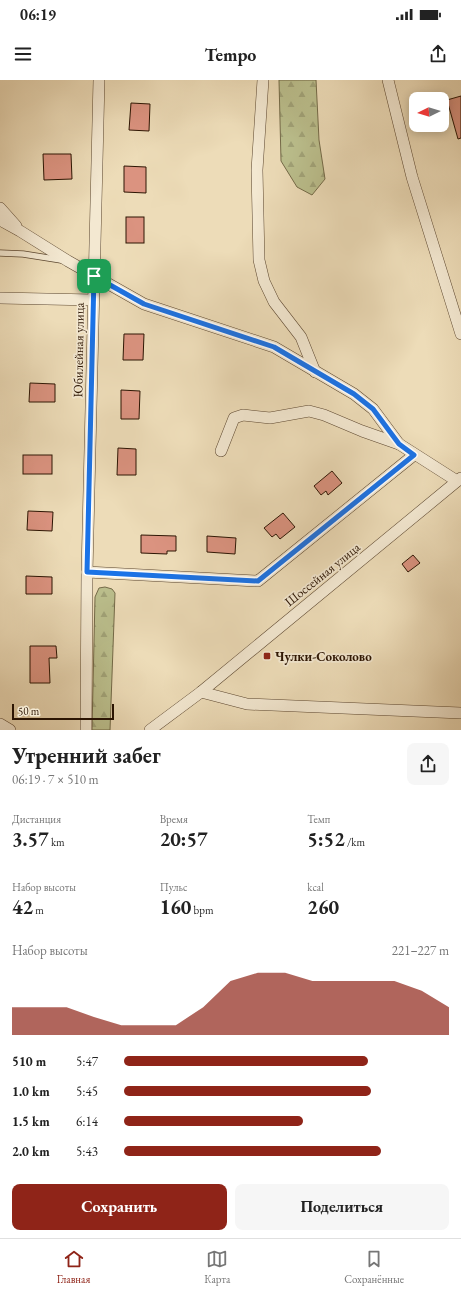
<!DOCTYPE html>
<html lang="ru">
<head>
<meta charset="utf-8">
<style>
  body { margin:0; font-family:"EB Garamond",serif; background:#f6f6f6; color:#222; height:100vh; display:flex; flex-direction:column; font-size:15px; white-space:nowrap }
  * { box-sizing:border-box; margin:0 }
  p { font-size:13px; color:#767676 }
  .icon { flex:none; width:22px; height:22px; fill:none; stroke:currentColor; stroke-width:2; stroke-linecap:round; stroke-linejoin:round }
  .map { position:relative; height:650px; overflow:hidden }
  .side { display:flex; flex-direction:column; background:#fff; flex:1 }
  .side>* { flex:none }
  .needle { width:26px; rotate:265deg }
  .fabs { position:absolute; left:409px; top:12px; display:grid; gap:8px }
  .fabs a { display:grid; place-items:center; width:40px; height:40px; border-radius:8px; background:#fff; box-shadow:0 2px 10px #0003; font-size:20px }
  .scale { position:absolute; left:12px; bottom:10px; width:102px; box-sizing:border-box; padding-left:4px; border:2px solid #2c1503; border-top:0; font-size:11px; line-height:14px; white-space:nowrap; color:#2c1503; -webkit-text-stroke:3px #f3e8d1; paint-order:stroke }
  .pin { position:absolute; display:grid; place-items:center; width:34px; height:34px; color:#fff; margin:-17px; border-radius:8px; box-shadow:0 2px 6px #0006 }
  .round { display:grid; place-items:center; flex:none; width:42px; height:42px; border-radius:8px; background:#f6f6f6 }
  .summary { display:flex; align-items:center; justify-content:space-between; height:68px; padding:0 12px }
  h1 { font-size:22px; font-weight:700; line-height:30px }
  .metrics { display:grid; grid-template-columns:repeat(3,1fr); gap:6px; height:68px; padding:4px 12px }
  .metrics div { display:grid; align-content:center }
  .metrics b { font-size:20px; font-weight:700 }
  .metrics small { font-size:11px; font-weight:400 }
  .metrics p { font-size:11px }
  .chart { height:112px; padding:8px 12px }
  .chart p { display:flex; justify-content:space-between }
  .chart svg { width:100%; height:72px; margin-top:4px; fill:#8f2418; opacity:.7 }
  .action { display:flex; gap:8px; margin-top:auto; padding:8px 12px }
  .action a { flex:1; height:46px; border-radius:8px; background:#8f2418; color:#fff; font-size:16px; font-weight:700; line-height:46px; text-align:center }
  .action a+a { background:#f6f6f6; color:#222 }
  ul { padding:0 12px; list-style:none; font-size:13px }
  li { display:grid; grid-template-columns:64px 48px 1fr; align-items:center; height:30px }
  li i { height:10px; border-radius:5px; background:#8f2418 }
  .status { display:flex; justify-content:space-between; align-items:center; height:28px; padding:0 20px; background:#fff; direction:ltr }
  .status svg { height:11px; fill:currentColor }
  header { display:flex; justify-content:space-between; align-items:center; height:52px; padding:0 12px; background:#fff; font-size:18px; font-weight:700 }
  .dock { display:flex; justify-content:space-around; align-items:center; height:56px; border-top:1px solid #e0e0e0; background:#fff; font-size:11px; color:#767676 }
  .dock a { display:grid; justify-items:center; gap:2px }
  .dock .on { color:#8f2418 }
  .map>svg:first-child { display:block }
  .forest { fill:url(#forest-firs); stroke:#746a48 }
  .building { fill:#db9380; stroke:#2c1503 }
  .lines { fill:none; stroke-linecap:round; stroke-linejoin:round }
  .service-casing { stroke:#5c4730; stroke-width:7 }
  .minor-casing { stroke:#5c4730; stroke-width:12 }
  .service { stroke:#f3e8d1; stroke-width:5.5 }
  .minor { stroke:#f3e8d1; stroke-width:11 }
  .route-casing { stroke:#fff; stroke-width:8 }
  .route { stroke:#1a73e8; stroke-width:5 }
  .poi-dot { fill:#8f2418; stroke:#f3e8d1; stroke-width:1.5 }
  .labels { text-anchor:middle; stroke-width:3.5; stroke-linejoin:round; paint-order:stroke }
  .street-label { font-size:13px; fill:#2c1503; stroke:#f3e8d1 }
  .poi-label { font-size:13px; font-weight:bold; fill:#2c1503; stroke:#f3e8d1; text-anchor:start }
</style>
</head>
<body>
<div class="status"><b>06:19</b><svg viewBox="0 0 49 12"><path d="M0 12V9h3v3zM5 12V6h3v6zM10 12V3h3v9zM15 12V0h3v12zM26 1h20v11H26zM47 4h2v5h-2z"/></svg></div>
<header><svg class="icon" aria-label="menu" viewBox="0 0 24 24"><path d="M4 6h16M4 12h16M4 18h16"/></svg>Tempo<svg class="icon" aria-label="share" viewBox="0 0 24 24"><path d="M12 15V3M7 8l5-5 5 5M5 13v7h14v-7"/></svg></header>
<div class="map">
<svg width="461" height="650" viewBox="0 0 461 650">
  <defs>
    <pattern id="forest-firs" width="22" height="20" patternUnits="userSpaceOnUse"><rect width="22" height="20" fill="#bbbf8d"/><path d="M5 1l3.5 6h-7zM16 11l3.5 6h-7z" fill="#a1a378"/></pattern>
  </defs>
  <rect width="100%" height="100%" fill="#eddcb8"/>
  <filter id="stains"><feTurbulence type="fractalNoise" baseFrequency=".005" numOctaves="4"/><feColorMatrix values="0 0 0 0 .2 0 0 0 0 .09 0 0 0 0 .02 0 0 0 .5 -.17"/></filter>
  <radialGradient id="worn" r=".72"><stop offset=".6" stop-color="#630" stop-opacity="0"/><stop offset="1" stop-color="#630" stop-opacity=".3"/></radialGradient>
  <g class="forest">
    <polygon points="279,0 316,0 319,60 325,99 312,115 297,107 281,81"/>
    <polygon points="105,507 112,509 115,513 110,650 92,650 95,517 99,508"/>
  </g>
  <g class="building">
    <polygon points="461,16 461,58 458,59 447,20"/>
    <polygon points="131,23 150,24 149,51 129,50"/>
    <polygon points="43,74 71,74 72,99 44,100"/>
    <polygon points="124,86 146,87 146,113 124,112"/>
    <rect x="126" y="137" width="18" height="26"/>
    <polygon points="124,254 144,254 143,280 123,280"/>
    <polygon points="30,303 55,304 55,322 29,322"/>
    <polygon points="121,310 140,311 139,339 121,339"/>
    <polygon points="118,368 136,369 136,395 117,395"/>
    <rect x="23" y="375" width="29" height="19"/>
    <polygon points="332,391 342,403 328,415 326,411 321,415 314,406"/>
    <polygon points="28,431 53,432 52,451 27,450"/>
    <polygon points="283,433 295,447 280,459 276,454 272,457 264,448"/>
    <polygon points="141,455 176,456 176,471 167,471 167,474 141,473"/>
    <polygon points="207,456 236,458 235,474 207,472"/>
    <polygon points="413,475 420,483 408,492 402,484"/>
    <polygon points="26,496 52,497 52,514 26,514"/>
    <polygon points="30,566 56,566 57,578 49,578 50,603 30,603"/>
  </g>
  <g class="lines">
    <defs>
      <polyline id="service" points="0,173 23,174 61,180"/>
      <g id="minor">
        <polyline points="263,0 257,90 259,180 264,201 274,222 301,257 315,292"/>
        <polyline points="388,0 412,97 461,254"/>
        <polyline points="0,128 16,146"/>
        <polyline points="0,140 20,151 68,181 144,224 274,267 354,314 373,329 399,364"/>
        <polyline points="0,218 93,220"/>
        <polyline points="221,371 234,338 243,335 270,338 309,331 324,335 362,351 399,364 457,401"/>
        <polyline points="87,492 258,501 414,375"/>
        <polyline points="201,612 247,624 461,633"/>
        <polyline points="0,644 10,650"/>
        <polyline points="86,650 87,492 99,0"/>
        <polyline points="150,650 201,612 461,398"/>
      </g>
    </defs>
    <use href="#service" class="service-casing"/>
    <use href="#minor" class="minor-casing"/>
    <use href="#service" class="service"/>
    <use href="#minor" class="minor"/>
  </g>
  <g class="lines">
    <defs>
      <polygon id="route" points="94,196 144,224 274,267 354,314 373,329 399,364 414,375 258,501 87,492"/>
    </defs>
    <use href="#route" class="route-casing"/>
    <use href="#route" class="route"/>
  </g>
  <rect class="poi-dot" x="263" y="572" width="8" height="8" rx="2"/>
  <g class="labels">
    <g class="street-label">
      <text transform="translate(78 270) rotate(-89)" y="5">Юбилейная улица</text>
      <text transform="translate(322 494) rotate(-39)" y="5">Шоссейная улица</text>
    </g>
    <g class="poi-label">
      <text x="275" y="581">Чулки-Соколово</text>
    </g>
  </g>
  <rect width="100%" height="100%" filter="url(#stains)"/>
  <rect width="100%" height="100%" fill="url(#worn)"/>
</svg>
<div class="fabs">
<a><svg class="needle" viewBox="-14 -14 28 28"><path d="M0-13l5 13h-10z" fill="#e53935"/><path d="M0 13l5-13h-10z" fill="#767676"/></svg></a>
</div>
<div class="scale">50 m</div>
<div class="pin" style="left:94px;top:196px;background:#1e9e55"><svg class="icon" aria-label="arrive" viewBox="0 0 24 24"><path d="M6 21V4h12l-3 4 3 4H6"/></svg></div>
</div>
<section class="side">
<div class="summary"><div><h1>Утренний забег</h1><p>06:19 · 7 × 510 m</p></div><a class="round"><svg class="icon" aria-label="share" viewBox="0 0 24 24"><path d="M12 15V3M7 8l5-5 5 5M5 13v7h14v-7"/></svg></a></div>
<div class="metrics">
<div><p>Дистанция</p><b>3.57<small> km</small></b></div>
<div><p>Время</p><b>20:57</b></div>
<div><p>Темп</p><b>5:52<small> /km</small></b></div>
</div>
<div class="metrics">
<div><p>Набор высоты</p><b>42<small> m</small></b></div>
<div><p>Пульс</p><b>160<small> bpm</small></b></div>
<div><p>kcal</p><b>260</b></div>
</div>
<div class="chart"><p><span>Набор высоты</span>221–227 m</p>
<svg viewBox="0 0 160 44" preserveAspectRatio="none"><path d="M0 44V27L10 27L20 27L30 33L40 38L50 38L60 38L70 27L80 11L90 6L100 6L110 11L120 11L130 11L140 11L150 17L160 27V44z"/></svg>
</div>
<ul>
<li><b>510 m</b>5:47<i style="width:75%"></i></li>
<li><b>1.0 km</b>5:45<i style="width:76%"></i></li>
<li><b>1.5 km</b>6:14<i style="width:55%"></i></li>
<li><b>2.0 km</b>5:43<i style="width:79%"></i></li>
</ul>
<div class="action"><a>Сохранить</a><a>Поделиться</a></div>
</section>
<nav class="dock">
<a class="on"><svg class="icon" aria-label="home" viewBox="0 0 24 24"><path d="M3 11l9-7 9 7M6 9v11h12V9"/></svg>Главная</a>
<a><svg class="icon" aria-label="map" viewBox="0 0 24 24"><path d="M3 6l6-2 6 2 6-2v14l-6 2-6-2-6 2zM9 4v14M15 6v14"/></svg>Карта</a>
<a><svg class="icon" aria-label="saved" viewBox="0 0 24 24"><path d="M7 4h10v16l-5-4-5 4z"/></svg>Сохранённые</a>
</nav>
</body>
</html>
